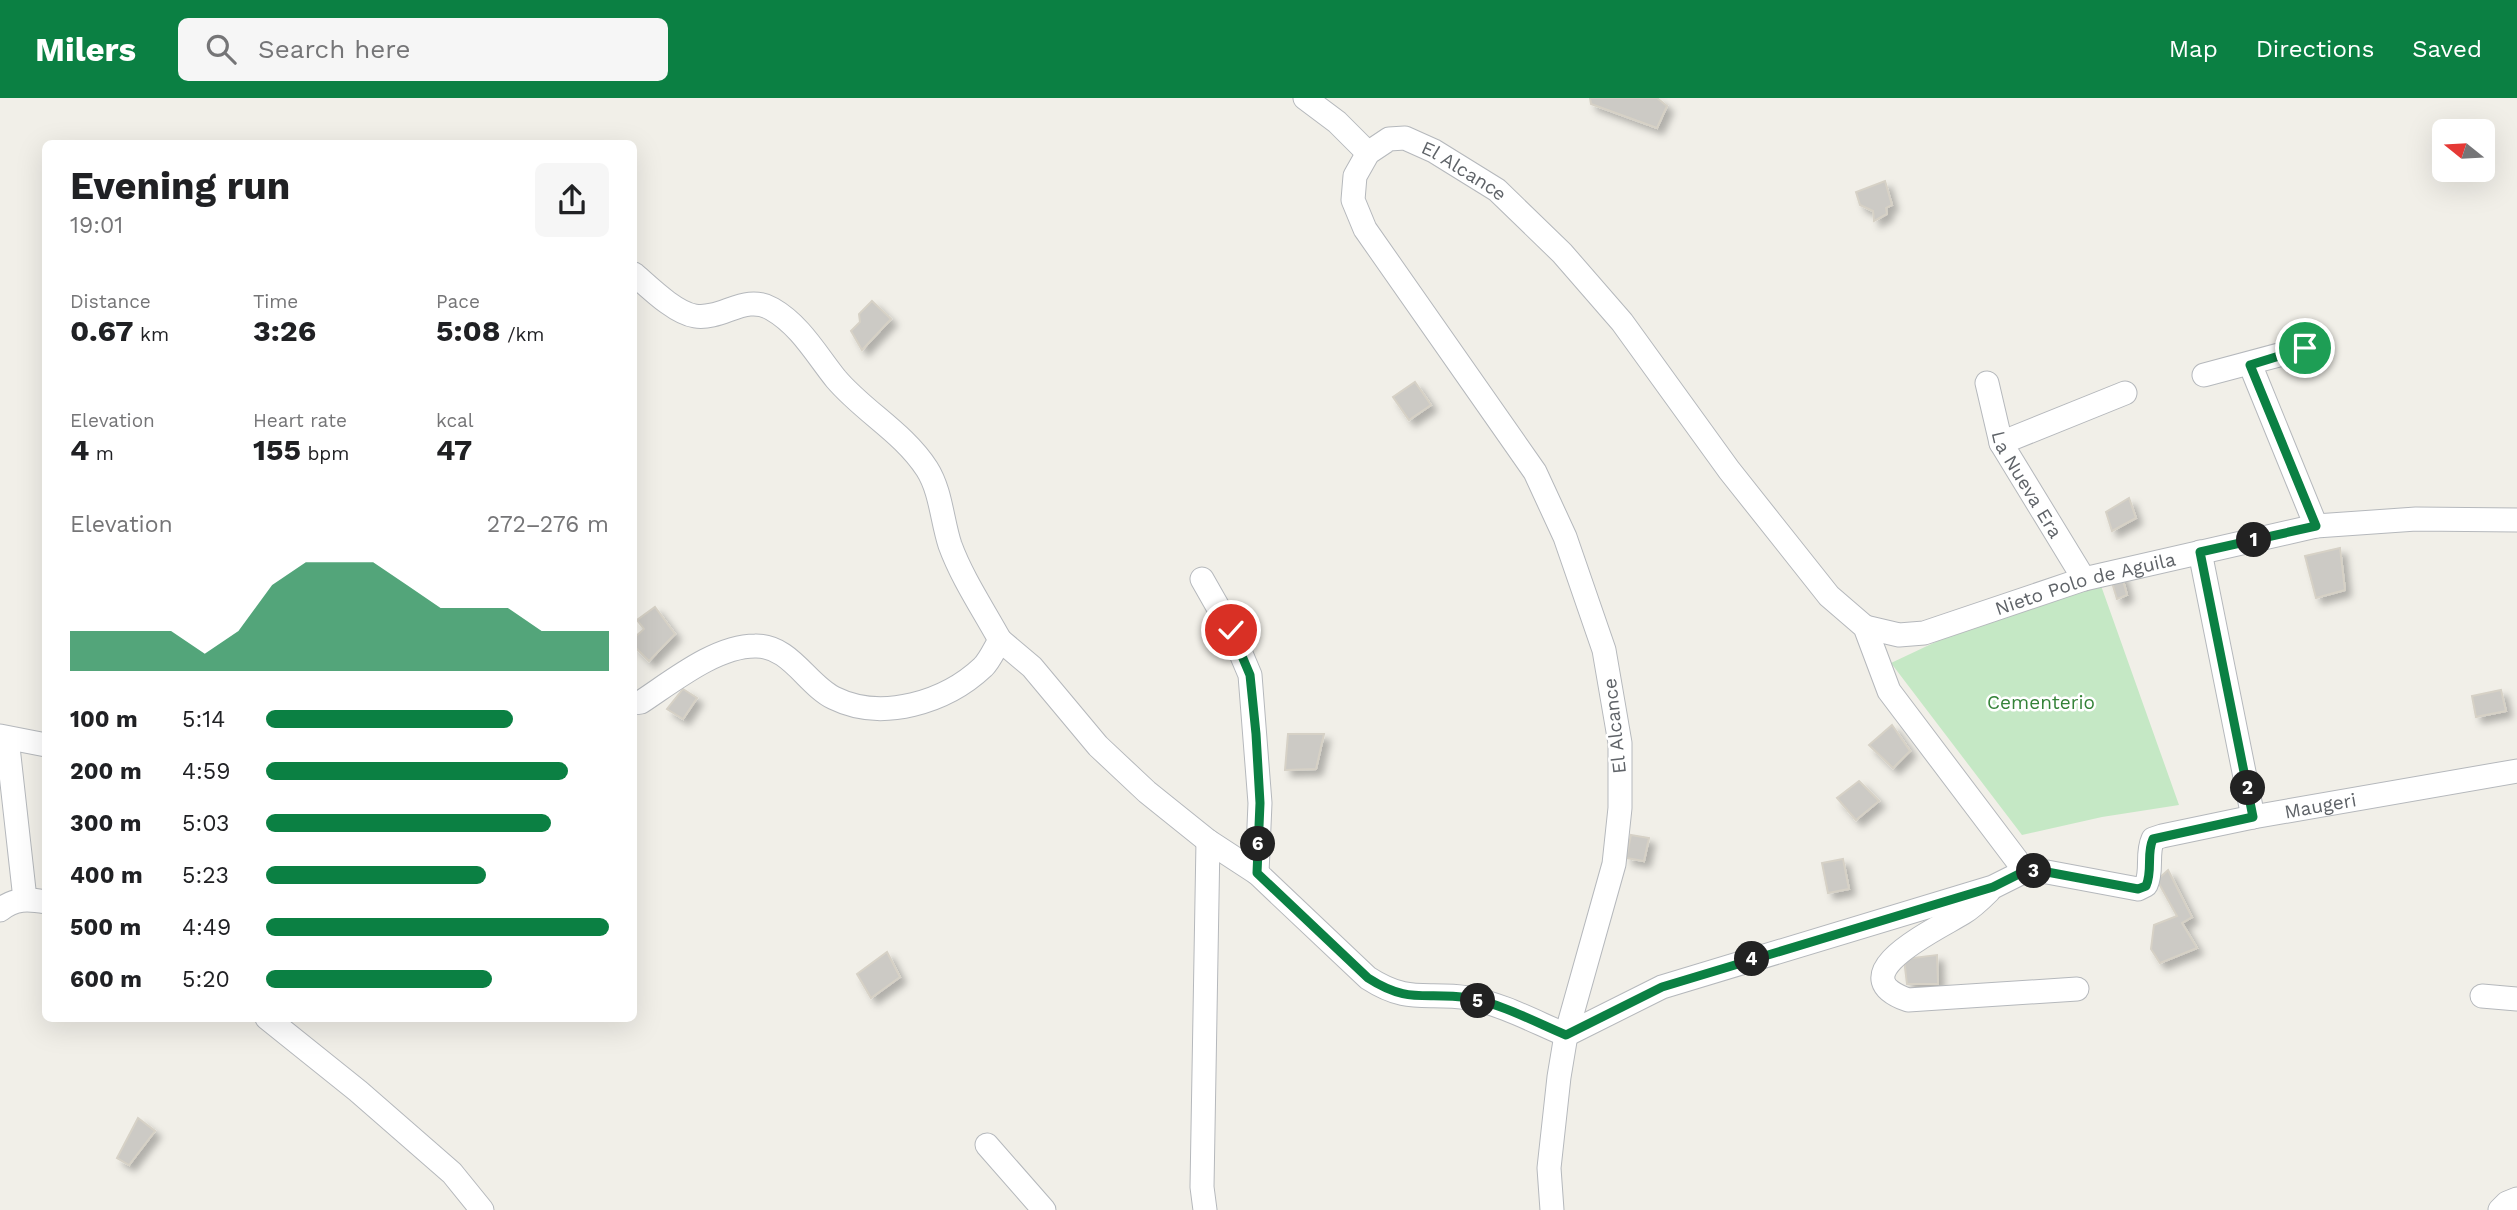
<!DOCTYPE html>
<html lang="en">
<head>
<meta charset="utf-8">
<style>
  body { margin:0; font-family:"Work Sans",sans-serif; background:#f6f6f6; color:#202124; height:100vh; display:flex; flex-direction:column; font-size:26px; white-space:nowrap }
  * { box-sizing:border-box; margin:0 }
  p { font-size:23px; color:#757577 }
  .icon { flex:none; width:38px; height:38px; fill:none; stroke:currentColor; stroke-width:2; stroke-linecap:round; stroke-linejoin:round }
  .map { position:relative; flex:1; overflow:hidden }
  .drawer { position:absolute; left:42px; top:42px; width:595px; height:882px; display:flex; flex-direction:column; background:#fff; border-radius:10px; box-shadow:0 7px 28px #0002 }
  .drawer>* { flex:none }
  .needle { width:46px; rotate:288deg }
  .fabs { position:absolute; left:2432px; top:21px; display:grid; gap:14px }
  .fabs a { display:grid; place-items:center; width:63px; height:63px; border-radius:10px; background:#fff; box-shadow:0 7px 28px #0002; font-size:35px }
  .pin { position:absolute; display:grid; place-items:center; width:60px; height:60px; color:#fff; margin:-30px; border:4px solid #fff; border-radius:50%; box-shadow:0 2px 7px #0007 }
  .km { position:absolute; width:35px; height:35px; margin:-18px; border-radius:50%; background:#222; color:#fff; font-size:19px; line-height:35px; text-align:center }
  .round { display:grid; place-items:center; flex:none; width:74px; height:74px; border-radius:10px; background:#f6f6f6 }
  .overview { display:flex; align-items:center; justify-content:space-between; height:119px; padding:0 28px }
  h1 { font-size:38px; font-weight:700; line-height:52px }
  .stats { display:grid; grid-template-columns:repeat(3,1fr); gap:10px; height:119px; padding:7px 28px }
  .stats div { display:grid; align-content:center }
  .stats b { font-size:30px; font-weight:700 }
  .stats small { font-size:19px; font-weight:400 }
  .stats p { font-size:19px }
  .chart { height:196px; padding:14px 28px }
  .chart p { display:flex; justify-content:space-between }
  .chart svg { width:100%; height:126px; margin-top:7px; fill:#0b8043; opacity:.7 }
  ul { padding:0 28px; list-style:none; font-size:23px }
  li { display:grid; grid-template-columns:112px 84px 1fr; align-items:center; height:52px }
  li i { height:18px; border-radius:9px; background:#0b8043 }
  header { display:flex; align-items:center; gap:42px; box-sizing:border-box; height:98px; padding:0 35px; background:#0b8043; color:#fff }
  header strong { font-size:33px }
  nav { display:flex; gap:38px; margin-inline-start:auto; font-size:24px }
  .search { width:490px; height:63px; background:#f6f6f6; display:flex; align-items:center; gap:18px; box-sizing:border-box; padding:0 24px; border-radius:10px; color:#757577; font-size:26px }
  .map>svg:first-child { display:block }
  .green { fill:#c5e8c5 }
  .building { fill:#cccac5; stroke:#d6d1c6; stroke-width:2; filter:url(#shadow) }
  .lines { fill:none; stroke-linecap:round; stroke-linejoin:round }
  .minor-casing { stroke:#b5b8bc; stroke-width:25 }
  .minor { stroke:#fff; stroke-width:23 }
  .route-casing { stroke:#fff; stroke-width:14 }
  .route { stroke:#0b8043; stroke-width:9 }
  .labels { text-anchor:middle; stroke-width:5; stroke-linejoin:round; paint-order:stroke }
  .street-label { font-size:19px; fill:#5f6368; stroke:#fff }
  .park-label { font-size:19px; fill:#348238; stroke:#fff }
</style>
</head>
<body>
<header>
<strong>Milers</strong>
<div class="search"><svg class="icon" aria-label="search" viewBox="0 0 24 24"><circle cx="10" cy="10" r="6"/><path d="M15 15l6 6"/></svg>Search here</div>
<nav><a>Map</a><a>Directions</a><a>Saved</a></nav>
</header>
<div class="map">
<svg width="2517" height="1112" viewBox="0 0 2517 1112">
  <defs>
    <filter id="shadow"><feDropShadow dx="6" dy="6" stdDeviation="3.5" flood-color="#0004"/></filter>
  </defs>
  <rect width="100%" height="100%" fill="#f1efe8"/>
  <polygon class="green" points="2099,482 2179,707 2102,719 2022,737 1891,565 1997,515"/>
  <g class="building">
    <polygon points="1590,0 1657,0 1667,8 1657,30 1591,6"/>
    <polygon points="1885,83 1892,107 1886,110 1887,116 1874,123 1873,113 1860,107 1856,94"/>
    <polygon points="872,203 891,221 862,252 851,233 860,224 859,216"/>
    <polygon points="1415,284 1431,307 1409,322 1393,299"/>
    <polygon points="2129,400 2136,420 2112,433 2106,414"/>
    <polygon points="2340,450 2345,492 2316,500 2305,458"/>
    <polygon points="2121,475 2127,497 2117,501 2110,478"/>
    <polygon points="655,509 675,536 649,563 634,548 634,540 644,531 637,522"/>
    <polygon points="683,591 697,600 683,621 667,611"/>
    <polygon points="2501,592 2506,613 2476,619 2472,598"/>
    <polygon points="1892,627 1910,653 1893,670 1869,647"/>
    <polygon points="1288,636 1324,636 1316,671 1285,672"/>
    <polygon points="1859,683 1879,703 1856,722 1837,700"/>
    <polygon points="1631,737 1649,740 1644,763 1626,760"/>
    <polygon points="1843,761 1849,791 1828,795 1822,765"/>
    <polygon points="2168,772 2192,819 2182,825 2197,850 2160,865 2151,851 2154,827 2177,818 2157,782"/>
    <polygon points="887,854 900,879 871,900 857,876"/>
    <polygon points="1937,857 1938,886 1907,886 1904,861"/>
    <polygon points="138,1020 155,1033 129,1067 117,1060"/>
  </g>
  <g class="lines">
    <defs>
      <g id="minor">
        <polyline points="1305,0 1337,24 1368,55"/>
        <path d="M 634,176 C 649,189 675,215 695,218 C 723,222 745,195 772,211 C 800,227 816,256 836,281 C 864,314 903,334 927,371 C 941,393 942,423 950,447 C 962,480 983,511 1000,542"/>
        <polyline points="2250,266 2316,428"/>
        <polyline points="2204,277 2305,250"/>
        <path id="s1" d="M 1987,285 L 2001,345 L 2084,481"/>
        <polyline points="2001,345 2125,295"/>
        <polyline points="2200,454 2253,719"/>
        <polyline points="1202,481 1231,532 1250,577 1260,705 1257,775"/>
        <path id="s2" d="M 1865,529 L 1899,537 L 1924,535 L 2084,481 L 2316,428 L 2416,421 L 2517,422"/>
        <path d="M 634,605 L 641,604 C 673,583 716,548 755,548 C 790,547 807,587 834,600 C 882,624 946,604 983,569 C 990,562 995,550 1000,542 L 1032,569 L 1098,648 L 1147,694 L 1208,743 L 1257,775 L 1368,880 C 1410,907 1425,893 1469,900 C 1502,906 1535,924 1566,937"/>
        <polyline points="0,638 46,647"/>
        <polyline points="7,640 25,801"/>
        <path d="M 1989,793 C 1981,801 1973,809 1963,815 C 1939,830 1836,877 1908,902 L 2077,891"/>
        <path d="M 0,812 C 15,800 28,801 46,804"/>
        <polyline points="2482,898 2517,901"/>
        <polyline points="267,920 358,993 452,1075 482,1112"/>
        <path id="s3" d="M 1566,937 L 1662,889 L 1993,789 L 2025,773 L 2047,774 L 2138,791 L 2146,787 C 2153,772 2146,756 2153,741 L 2162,738 L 2253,719 L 2517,673"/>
        <polyline points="987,1047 1044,1112"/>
        <polyline points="1205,1112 1202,1089 1208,743"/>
        <path id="s4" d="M 1552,1112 L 1549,1070 L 1559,979 L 1566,937 L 1614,766 L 1620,710 L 1620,645 L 1604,552 L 1565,439 L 1535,374 L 1365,131 L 1353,102 L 1355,78 L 1368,55 L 1389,41 L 1405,40 L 1434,53 L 1497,92 L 1562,155 L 1622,224 L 1729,372 L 1829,498 L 1865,529 L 1889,593 L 2025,773"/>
        <polyline points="2500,1112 2507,1105 2517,1101"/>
      </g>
    </defs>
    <use href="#minor" class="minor-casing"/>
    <use href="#minor" class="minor"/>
  </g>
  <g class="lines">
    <defs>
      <path id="route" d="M 1231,532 L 1250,577 L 1256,636 L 1260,705 L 1257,775 L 1368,880 C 1410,907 1425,893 1469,900 C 1502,906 1535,924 1566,937 L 1662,889 L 1993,789 L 2025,773 L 2047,774 L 2138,791 L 2146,788 C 2153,772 2146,756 2153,741 L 2253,719 L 2200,454 L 2316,428 L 2250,267 L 2305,250"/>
    </defs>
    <use href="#route" class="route-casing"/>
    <use href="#route" class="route"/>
  </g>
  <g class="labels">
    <g class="street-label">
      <text dy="7" stroke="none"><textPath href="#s4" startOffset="1248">El Alcance</textPath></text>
      <text dy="7" stroke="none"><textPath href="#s1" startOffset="110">La Nueva Era</textPath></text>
      <text dy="7" stroke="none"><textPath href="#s2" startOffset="229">Nieto Polo de Aguila</textPath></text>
      <text transform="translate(1614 628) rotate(-96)" y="7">El Alcance</text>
      <text dy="7" stroke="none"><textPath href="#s3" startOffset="830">Maugeri</textPath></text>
    </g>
    <g class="park-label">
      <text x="2041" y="611">Cementerio</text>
    </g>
  </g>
</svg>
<div class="fabs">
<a><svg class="needle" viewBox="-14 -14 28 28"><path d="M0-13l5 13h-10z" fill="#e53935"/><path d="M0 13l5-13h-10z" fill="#757577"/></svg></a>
</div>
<div class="pin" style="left:2305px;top:250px;background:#1e9e55"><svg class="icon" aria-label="arrive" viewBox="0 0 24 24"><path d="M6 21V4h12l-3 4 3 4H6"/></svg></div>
<div class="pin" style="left:1231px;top:532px;background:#d93025"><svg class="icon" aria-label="check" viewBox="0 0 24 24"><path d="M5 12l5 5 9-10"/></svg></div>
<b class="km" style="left:2254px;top:442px">1</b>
<b class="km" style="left:2248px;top:690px">2</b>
<b class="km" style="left:2034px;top:773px">3</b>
<b class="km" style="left:1752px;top:861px">4</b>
<b class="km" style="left:1478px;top:903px">5</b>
<b class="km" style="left:1258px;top:746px">6</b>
<section class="drawer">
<div class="overview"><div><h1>Evening run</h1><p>19:01</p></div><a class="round"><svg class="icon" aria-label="share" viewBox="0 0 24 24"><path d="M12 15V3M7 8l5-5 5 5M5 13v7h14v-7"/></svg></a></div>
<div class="stats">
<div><p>Distance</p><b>0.67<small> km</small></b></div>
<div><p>Time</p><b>3:26</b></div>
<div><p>Pace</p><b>5:08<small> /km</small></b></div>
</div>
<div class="stats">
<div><p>Elevation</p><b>4<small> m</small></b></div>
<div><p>Heart rate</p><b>155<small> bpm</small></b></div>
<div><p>kcal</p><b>47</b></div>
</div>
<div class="chart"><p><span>Elevation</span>272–276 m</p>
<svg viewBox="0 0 160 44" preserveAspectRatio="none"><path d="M0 44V30L10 30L20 30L30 30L40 38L50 30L60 14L70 6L80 6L90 6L100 14L110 22L120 22L130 22L140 30L150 30L160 30V44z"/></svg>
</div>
<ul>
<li><b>100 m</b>5:14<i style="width:72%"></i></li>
<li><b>200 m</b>4:59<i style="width:88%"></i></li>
<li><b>300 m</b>5:03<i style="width:83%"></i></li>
<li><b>400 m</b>5:23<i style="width:64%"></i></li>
<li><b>500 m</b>4:49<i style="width:100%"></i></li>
<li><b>600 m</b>5:20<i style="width:66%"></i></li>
</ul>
</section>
</div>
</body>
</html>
